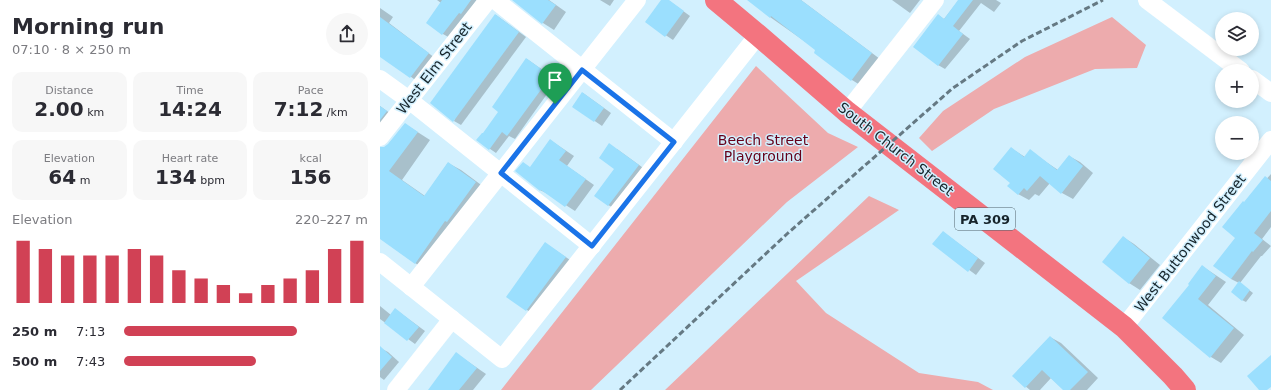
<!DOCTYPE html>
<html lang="en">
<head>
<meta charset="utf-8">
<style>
  body { margin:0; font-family:"DejaVu Sans",sans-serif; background:#f7f7f7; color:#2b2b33; height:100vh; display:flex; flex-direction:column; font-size:15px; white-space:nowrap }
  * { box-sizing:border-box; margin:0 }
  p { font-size:13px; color:#7c7c81 }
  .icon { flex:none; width:22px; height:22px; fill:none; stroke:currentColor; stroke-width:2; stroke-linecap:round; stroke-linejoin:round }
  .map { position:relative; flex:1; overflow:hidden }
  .drawer { display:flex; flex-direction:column; background:#fff; width:380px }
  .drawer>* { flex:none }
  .tools { position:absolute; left:835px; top:12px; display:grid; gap:8px }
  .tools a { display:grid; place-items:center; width:44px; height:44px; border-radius:50%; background:#fff; box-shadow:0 2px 6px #0003; font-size:20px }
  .pin { position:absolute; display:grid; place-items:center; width:34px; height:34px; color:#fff; margin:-41px -17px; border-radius:50% 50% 50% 0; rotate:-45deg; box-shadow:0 0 4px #0007 }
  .pin .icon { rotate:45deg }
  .round { display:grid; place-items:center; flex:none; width:42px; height:42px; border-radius:21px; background:#f7f7f7 }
  .headline { display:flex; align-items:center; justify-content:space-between; height:68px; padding:0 12px }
  h1 { font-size:22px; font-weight:800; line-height:30px }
  .metrics { display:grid; grid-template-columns:repeat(3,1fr); gap:6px; height:68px; padding:4px 12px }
  .metrics div { display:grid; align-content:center; border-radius:10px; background:#f7f7f7; text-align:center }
  .metrics b { font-size:20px; font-weight:800 }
  .metrics small { font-size:11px; font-weight:400 }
  .metrics p { font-size:11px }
  .chart { height:112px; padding:8px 12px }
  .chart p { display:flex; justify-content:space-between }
  .chart svg { width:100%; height:72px; margin-top:4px; stroke:#d14155; stroke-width:6 }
  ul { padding:0 12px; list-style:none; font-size:13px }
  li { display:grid; grid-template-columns:64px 48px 1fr; align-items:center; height:30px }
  li i { height:10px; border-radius:5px; background:#d14155 }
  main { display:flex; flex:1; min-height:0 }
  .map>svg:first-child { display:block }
  .green { fill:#edabad }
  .shadow { fill:#0003 }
  .building { fill:#9bdffe }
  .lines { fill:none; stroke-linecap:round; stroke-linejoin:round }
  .minor { stroke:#fff; stroke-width:18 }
  .highway { stroke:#f3747f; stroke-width:22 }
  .rail { stroke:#657983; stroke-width:3; stroke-dasharray:6 3; stroke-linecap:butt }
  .route-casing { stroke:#fff; stroke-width:8 }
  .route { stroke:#1a73e8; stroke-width:5 }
  .labels { text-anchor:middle; stroke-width:3; stroke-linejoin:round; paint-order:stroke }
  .shield { fill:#d2f0fe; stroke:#4e616a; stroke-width:1 }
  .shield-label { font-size:13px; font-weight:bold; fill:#16242b }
  .street-label { font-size:14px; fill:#16242b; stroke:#d2f0fe }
  .park-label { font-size:14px; fill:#66001a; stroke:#d2f0fe }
</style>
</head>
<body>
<main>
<section class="drawer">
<div class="headline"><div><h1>Morning run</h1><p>07:10 · 8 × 250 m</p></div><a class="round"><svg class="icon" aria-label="share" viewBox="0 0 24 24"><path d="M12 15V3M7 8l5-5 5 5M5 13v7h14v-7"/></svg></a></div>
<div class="metrics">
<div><p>Distance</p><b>2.00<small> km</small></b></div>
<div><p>Time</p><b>14:24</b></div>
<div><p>Pace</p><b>7:12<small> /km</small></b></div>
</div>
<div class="metrics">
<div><p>Elevation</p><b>64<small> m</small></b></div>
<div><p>Heart rate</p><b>134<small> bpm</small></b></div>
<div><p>kcal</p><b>156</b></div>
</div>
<div class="chart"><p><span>Elevation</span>220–227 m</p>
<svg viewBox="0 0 160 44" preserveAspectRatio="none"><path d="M5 44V6M15 44V11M25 44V15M35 44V15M45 44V15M55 44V11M65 44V15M75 44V24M85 44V29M95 44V33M105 44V38M115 44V33M125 44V29M135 44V24M145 44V11M155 44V6"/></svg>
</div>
<ul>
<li><b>250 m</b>7:13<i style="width:71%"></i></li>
<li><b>500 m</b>7:43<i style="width:54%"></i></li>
</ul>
</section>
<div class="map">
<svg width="891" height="390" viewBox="0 0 891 390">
  <rect width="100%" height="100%" fill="#d2f0fe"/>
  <g class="green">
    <polygon points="732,17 766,45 757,68 715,69 614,109 552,151 539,138 563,111 645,57"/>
    <polygon points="376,66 448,133 478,147 407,202 211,390 121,390"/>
    <polygon points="489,196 519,210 416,281 446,313 539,373 598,382 613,390 285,390"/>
  </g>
  <g class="shadow">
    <polygon points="57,0 97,0 70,38 63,34 61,3"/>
    <polygon points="134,0 169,0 186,12 174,30 163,23"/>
    <polygon points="220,0 234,0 230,6"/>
    <polygon points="282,0 288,0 310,16 293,40 266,22"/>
    <polygon points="375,0 421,0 500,59 480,85 472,80 437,50 390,17"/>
    <polygon points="512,0 540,0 530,13"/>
    <polygon points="579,0 616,0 621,3 614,12 601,3 579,31 590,39 565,69 558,65 558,15 564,19"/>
    <polygon points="0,8 13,17 9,23 55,58 38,82 0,54"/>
    <polygon points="116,15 146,37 81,125 74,121"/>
    <polygon points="147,59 177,80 135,139 129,136 116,153 97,140 103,135 120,111"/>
    <polygon points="203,93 231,113 222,126 193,106"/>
    <polygon points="0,106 14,116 0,133"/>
    <polygon points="25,124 50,140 22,180 45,196 68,163 81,170 108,190 48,271 35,263 0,238 0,149 5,148 9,144"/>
    <polygon points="170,140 194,156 187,166 214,185 195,211 170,195 160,190"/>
    <polygon points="631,148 645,157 650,151 678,170 689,156 700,162 713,173 693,199 682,193 670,183 659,196 655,194 649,200 638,194 631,183"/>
    <polygon points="237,149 266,170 236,209 228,205 235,169"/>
    <polygon points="891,174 891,227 882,239 891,246 882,256 881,256 860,283 873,293 866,302 862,300 859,283 851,279 856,238 865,203"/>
    <polygon points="563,232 605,263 596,275 554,244"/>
    <polygon points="743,237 754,244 780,265 760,290 749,283"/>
    <polygon points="165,243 196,264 158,317 127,297"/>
    <polygon points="822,266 846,282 828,305 864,335 841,363 831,357 810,285"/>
    <polygon points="0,306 11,315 15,309 45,331 35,344 0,319"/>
    <polygon points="670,337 681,343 718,378 707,390 684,390 671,378 660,390 650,390 633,376"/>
    <polygon points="0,348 8,352 19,362 4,380 0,377"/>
    <polygon points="77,354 106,374 93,390 50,390"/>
  </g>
  <g class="building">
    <polygon points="62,0 91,0 81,14 79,13 62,35 46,23"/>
    <polygon points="132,0 168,0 176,5 162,24"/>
    <polygon points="281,0 289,0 304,11 285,37 265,22"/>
    <polygon points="367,0 421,0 492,53 471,81 434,53 435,50 391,16 390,18"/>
    <polygon points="578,0 593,0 573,26 583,34 558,66 533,47 558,14 564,19"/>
    <polygon points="115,14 139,32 73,122 50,103"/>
    <polygon points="0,17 49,53 30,78 0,57"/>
    <polygon points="146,58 171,76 127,136 122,132 109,150 96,140 102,133 103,133 118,112 112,107"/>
    <polygon points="202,92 224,108 214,122 192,107"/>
    <polygon points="0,106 7,111 0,120"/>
    <polygon points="25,123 38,132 9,171 44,196 68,162 96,182 67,222 65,221 35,264 0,239 0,147 4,147 8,144"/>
    <polygon points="170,139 186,151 179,160 206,179 185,207 161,190 160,191 135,171 143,162 150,167"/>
    <polygon points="229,143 259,165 228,206 214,196 234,169 219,158"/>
    <polygon points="631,147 644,157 650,149 677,170 689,155 703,166 681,194 660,176 647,191 644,188 638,195 627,186 630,183 613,169"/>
    <polygon points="885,176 891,181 891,211 874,233 883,240 873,252 872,251 851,279 833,266 855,238 842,227 863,201 864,202"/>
    <polygon points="563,231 598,258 588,272 552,244"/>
    <polygon points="743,236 770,258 749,284 722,262"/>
    <polygon points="165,242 186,257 146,311 126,297"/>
    <polygon points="822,265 836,276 818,299 854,328 830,358 782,318 809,285 808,284"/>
    <polygon points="859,281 870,290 862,301 851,292"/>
    <polygon points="15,308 39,327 27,341 4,323"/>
    <polygon points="670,336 708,372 690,390 683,390 662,370 645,388 632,376"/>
    <polygon points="0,346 12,357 0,371"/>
    <polygon points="76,352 97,368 79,390 48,390"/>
    <polygon points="891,355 891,387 887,390 879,390 867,376"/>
  </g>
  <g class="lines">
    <g class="minor">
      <polyline points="115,0 294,142"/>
      <polyline points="767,0 861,71"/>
      <polyline points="0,79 29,100 212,246"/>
      <polyline points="872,79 891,93"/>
      <polyline points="467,112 555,0"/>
      <polyline points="0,137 108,0"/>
      <polyline points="0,262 122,359 378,35"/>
      <polyline points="31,287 257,0"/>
      <polyline points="744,327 891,140"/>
      <polyline points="16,390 72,319"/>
    </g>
    <polyline class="highway" points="336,0 378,35 467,112 744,327 793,376 805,390"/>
    <polyline class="rail" points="240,390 408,233 573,88 642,41 723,0"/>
  </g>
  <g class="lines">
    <defs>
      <polygon id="route" points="202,70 294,142 212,246 121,173"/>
    </defs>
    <use href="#route" class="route-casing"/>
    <use href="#route" class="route"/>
  </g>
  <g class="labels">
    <rect class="shield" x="575" y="208" width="60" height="22" rx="3"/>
    <g class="shield-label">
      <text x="605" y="224">PA 309</text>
    </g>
    <g class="street-label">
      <text transform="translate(54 68) rotate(-52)" y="5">West Elm Street</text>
      <text transform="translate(516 149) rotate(38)" y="5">South Church Street</text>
      <text transform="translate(810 243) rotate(-52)" y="5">West Buttonwood Street</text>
    </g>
    <g class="park-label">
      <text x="383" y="145">Beech Street<tspan x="383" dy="16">Playground</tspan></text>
    </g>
  </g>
</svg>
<div class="tools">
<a><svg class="icon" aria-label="layers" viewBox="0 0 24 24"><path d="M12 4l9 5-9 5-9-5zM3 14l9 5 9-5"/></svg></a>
<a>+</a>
<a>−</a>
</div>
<div class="pin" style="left:175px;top:104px;background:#1e9e55"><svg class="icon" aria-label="arrive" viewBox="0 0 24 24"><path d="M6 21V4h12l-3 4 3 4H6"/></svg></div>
</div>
</main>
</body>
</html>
